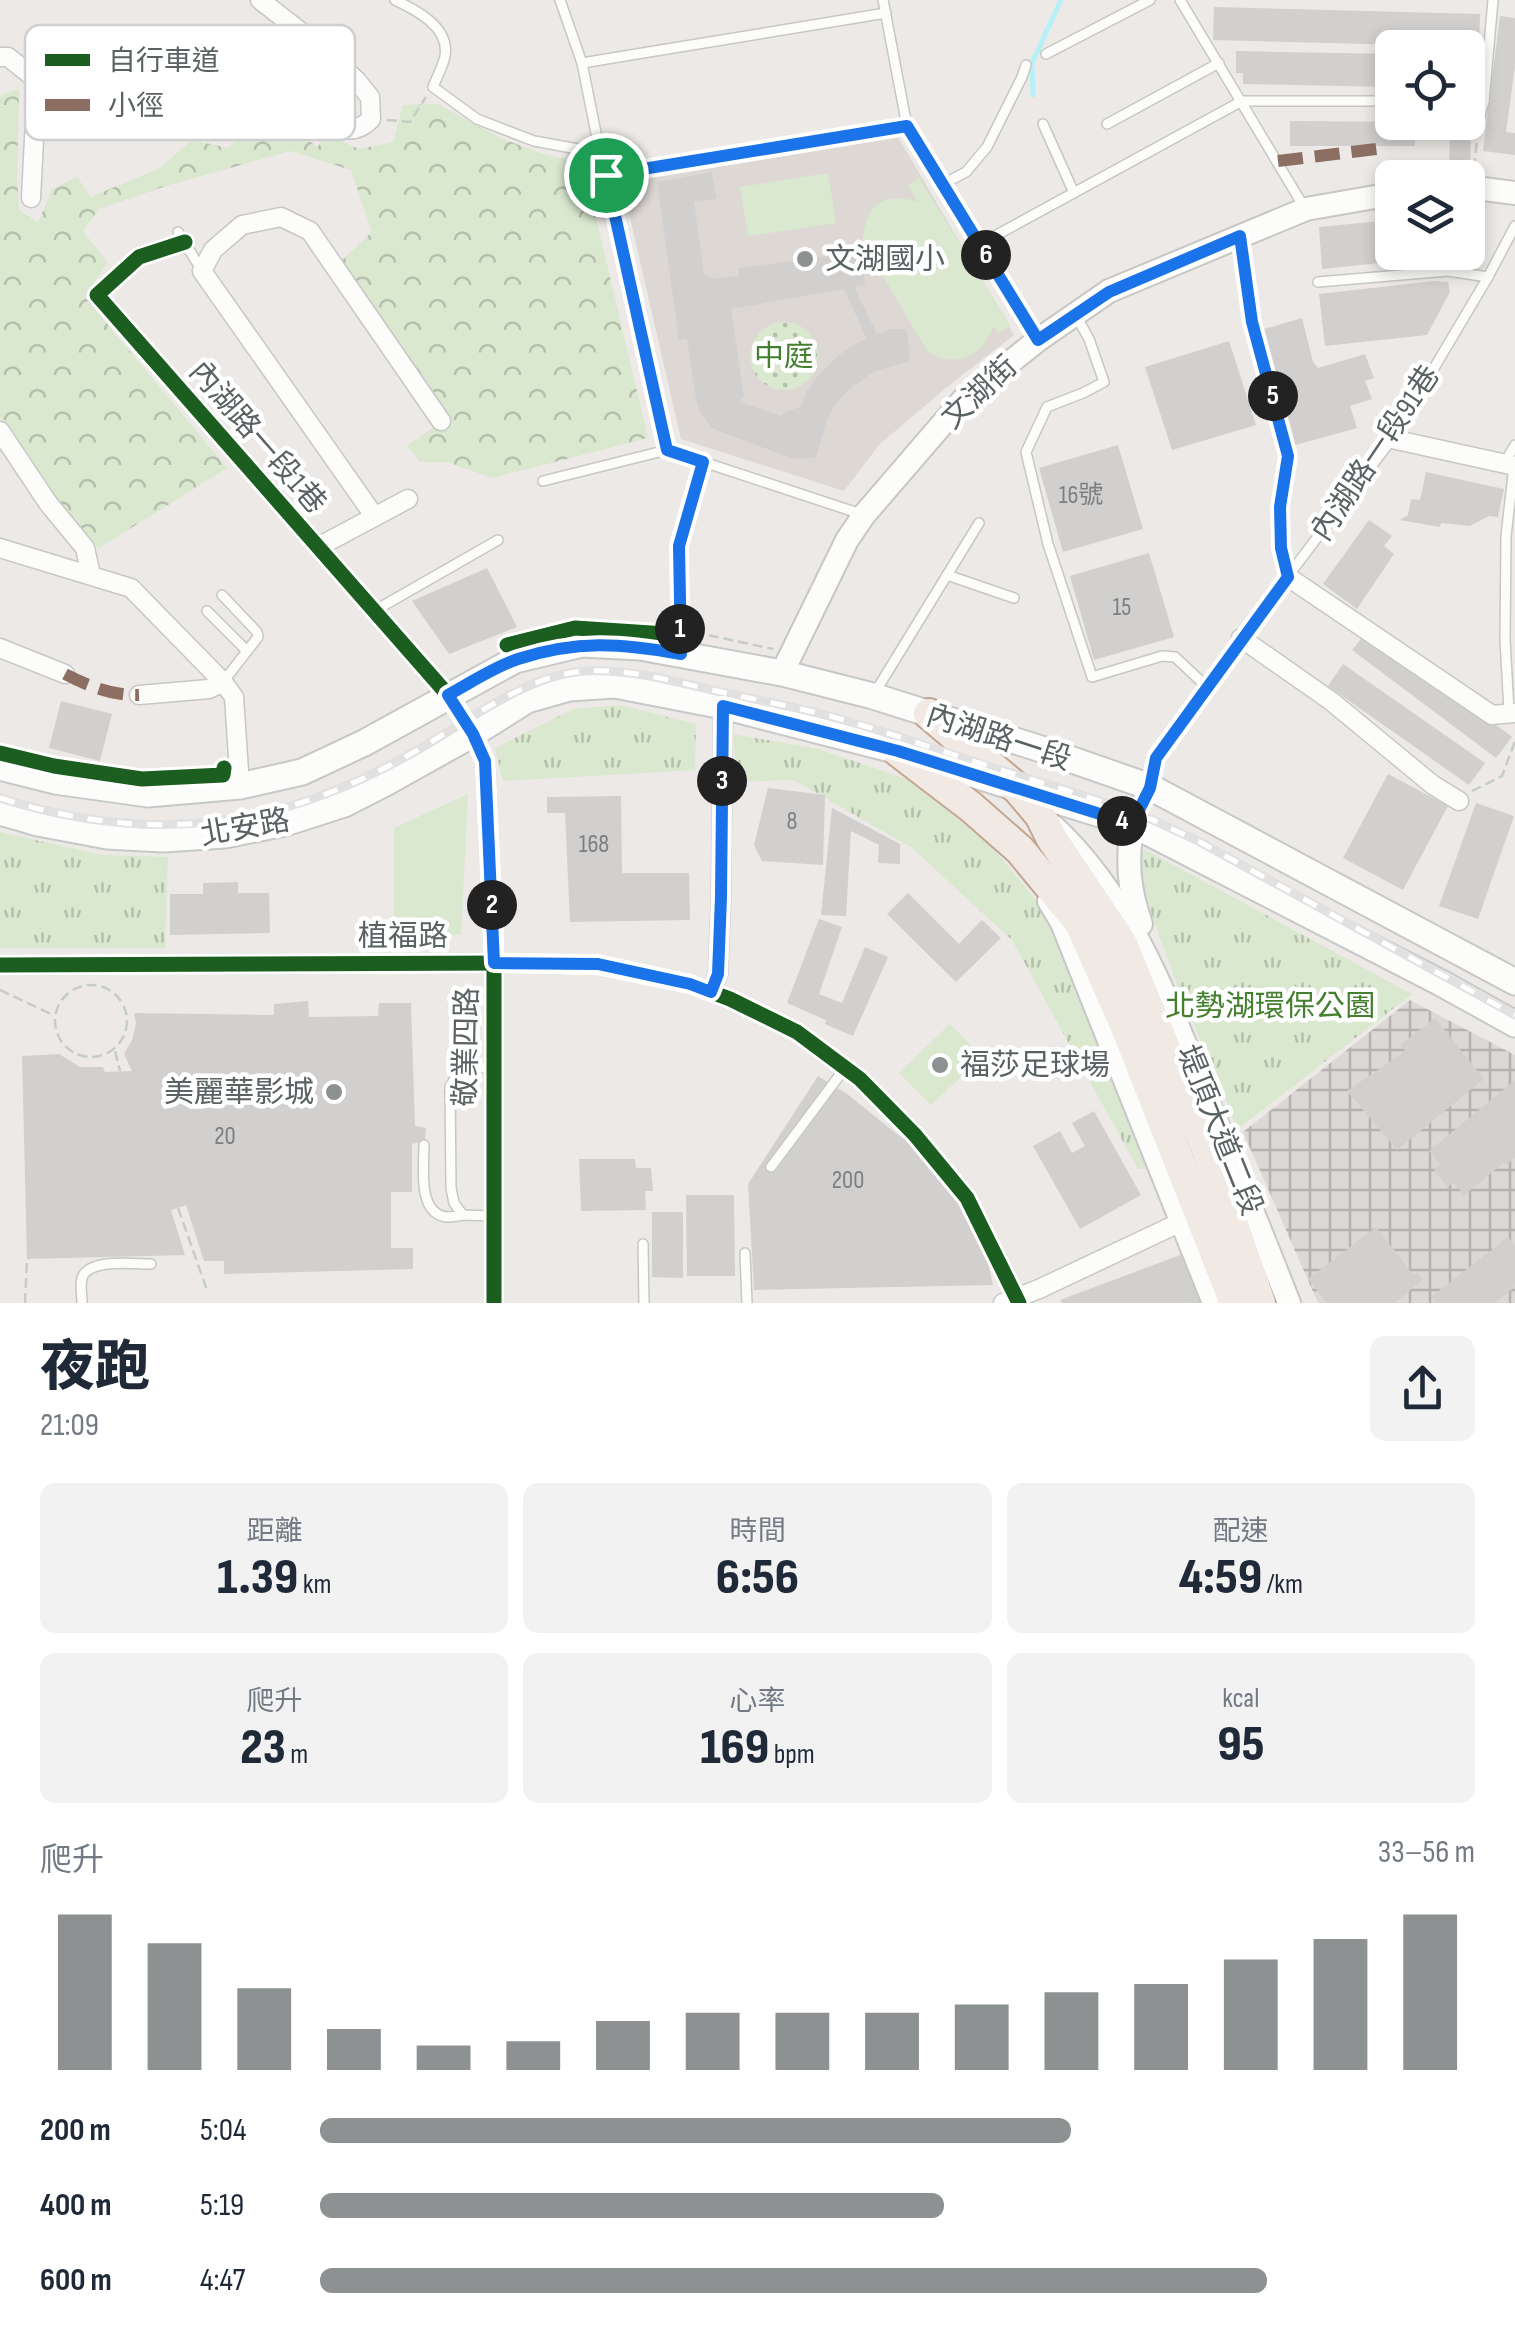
<!DOCTYPE html>
<html lang="zh-TW">
<head>
<meta charset="utf-8">
<style>
  body { margin:0; font-family:"Sofia Sans Condensed","Noto Sans TC",sans-serif; background:#f2f2f3; color:#1f2937; height:100vh; display:flex; flex-direction:column; font-size:38px; white-space:nowrap }
  * { box-sizing:border-box; margin:0 }
  p { font-size:32px; color:#747a83 }
  .icon { flex:none; width:55px; height:55px; fill:none; stroke:currentColor; stroke-width:2; stroke-linecap:round; stroke-linejoin:round }
  .map { position:relative; height:1303px; overflow:hidden }
  .drawer { display:flex; flex-direction:column; background:#fff; flex:1 }
  .drawer>* { flex:none }
  .buttons { position:absolute; left:1375px; top:30px; display:grid; gap:20px }
  .buttons a { display:grid; place-items:center; width:110px; height:110px; border-radius:15px; background:#fff; box-shadow:0 5px 15px #0003; font-size:50px }
  .pin { position:absolute; display:grid; place-items:center; width:85px; height:85px; color:#fff; margin:-42px; border:5px solid #fff; border-radius:50%; box-shadow:0 2px 10px #0007 }
  .km { position:absolute; width:50px; height:50px; margin:-25px; border-radius:50%; background:#222; color:#fff; font-size:28px; line-height:50px; text-align:center }
  .round { display:grid; place-items:center; flex:none; width:105px; height:105px; border-radius:15px; background:#f2f2f3 }
  .head { display:flex; align-items:center; justify-content:space-between; height:170px; padding:0 40px }
  h1 { font-size:55px; font-weight:800; line-height:75px }
  .metrics { display:grid; grid-template-columns:repeat(3,1fr); gap:15px; height:170px; padding:10px 40px }
  .metrics div { display:grid; align-content:center; border-radius:15px; background:#f2f2f3; text-align:center }
  .metrics b { font-size:50px; font-weight:800 }
  .metrics small { font-size:28px; font-weight:400 }
  .metrics p { font-size:28px }
  .chart { height:280px; padding:20px 40px }
  .chart p { display:flex; justify-content:space-between }
  .chart svg { width:100%; height:180px; margin-top:10px; stroke:#8e9192; stroke-width:6 }
  ul { padding:0 40px; list-style:none; font-size:32px }
  li { display:grid; grid-template-columns:160px 120px 1fr; align-items:center; height:75px }
  li i { height:25px; border-radius:12px; background:#8e9192 }
  .map>svg:first-child { display:block }
  .industrial { fill:url(#industrial-grid) }
  .education { fill:#ded8d5 }
  .grass { fill:#dae8d0 }
  .forest { fill:url(#forest-crowns) }
  .park { fill:url(#park-tufts) }
  .garden { fill:url(#garden-dots) }
  .lines { fill:none; stroke-linecap:round; stroke-linejoin:round }
  .stream { stroke:#b8f0f8; stroke-width:5 }
  .building { fill:#d2d0cf; fill-rule:evenodd }
  .service-casing { stroke:#c7c7c6; stroke-width:12 }
  .minor-casing { stroke:#c7c7c6; stroke-width:21 }
  .tertiary-casing { stroke:#c7c7c6; stroke-width:26 }
  .secondary-casing { stroke:#c7c8c8; stroke-width:29 }
  .trunk-casing { stroke:#c4a592; stroke-width:34 }
  .path { stroke:#c6cdc7; stroke-width:2.5; stroke-dasharray:10 5; stroke-linecap:butt }
  .service { stroke:#fcfcfb; stroke-width:9 }
  .minor { stroke:#fcfcfb; stroke-width:18 }
  .tertiary { stroke:#fcfcfb; stroke-width:22 }
  .secondary { stroke:#fcfcfb; stroke-width:25 }
  .trunk { stroke:#f1eae4; stroke-width:30 }
  .rail-casing { stroke:#e1e1e1; stroke-width:9 }
  .rail { stroke:#fff; stroke-width:5; stroke-dasharray:15; stroke-linecap:butt }
  .quiet { stroke:#8d6e63; stroke-width:12; stroke-dasharray:25 12; stroke-linecap:butt }
  .cycleway-casing { stroke:#fff; stroke-width:21 }
  .cycleway { stroke:#1b5e20; stroke-width:15 }
  .route-casing { stroke:#fff; stroke-width:20 }
  .route { stroke:#1a73e8; stroke-width:12 }
  .poi-dot { fill:#8e9192; stroke:#fff; stroke-width:4 }
  .labels { text-anchor:middle; stroke-width:9; stroke-linejoin:round; paint-order:stroke }
  .number-label { font-size:25px; fill:#7a7f80 }
  .poi-label { font-size:30px; fill:#5b6264; stroke:#fff; text-anchor:start }
  .park-label { font-size:30px; fill:#44802f; stroke:#fff }
  .street-label { font-size:30px; fill:#5b6264; stroke:#fff }
  .key { fill:#fff; stroke:#ced0d0; stroke-width:2.5 }
  .key-label { font-size:28px; fill:#5b6264 }
</style>
</head>
<body>
<div class="map">
<svg width="1515" height="1303" viewBox="0 0 1515 1303">
  <defs>
    <pattern id="industrial-grid" width="8" height="8" patternUnits="userSpaceOnUse" patternTransform="scale(2.5)"><rect width="8" height="8" fill="#dcd8d6"/><path d="M0 4h8M4 0v8" fill="none" stroke="#b5b3b1"/></pattern>
    <pattern id="forest-crowns" width="20" height="18" patternUnits="userSpaceOnUse" patternTransform="scale(2.5)"><rect width="20" height="18" fill="#dae8d0"/><path d="M2 6a3 3 0 1 1 6 0M12 15a3 3 0 1 1 6 0" fill="none" stroke="#b4bfac"/></pattern>
    <pattern id="park-tufts" width="24" height="20" patternUnits="userSpaceOnUse" patternTransform="scale(2.5)"><rect width="24" height="20" fill="#dae8d0"/><path d="M3 7l-1-3M5 7V3M7 7l1-3M15 17l-1-3M17 17v-4M19 17l1-3" fill="none" stroke="#b4bfac"/></pattern>
    <pattern id="garden-dots" width="8" height="8" patternUnits="userSpaceOnUse" patternTransform="scale(2.5)"><rect width="8" height="8" fill="#dae8d0"/><path d="M2 2h.1M6 6h.1" fill="none" stroke="#b4bfac" stroke-width="1.8" stroke-linecap="round"/></pattern>
  </defs>
  <rect width="100%" height="100%" fill="#ece9e6"/>
  <polygon class="industrial" points="1410,1000 1515,1055 1515,1303 1318,1303 1243,1132"/>
  <polygon class="education" points="898,137 1014,335 948,386 879,445 844,491 681,439 622,183"/>
  <g class="grass">
    <polygon points="828,173 836,223 748,236 740,187"/>
    <path d="M 919,178 L 1011,326 L 999,333 L 993,326 C 985,355 954,370 927,351 L 863,242 C 864,207 883,190 918,202 L 908,186 Z"/>
    <polygon points="468,794 461,934 394,946 394,828"/>
    <polygon points="950,1024 982,1057 931,1105 899,1073"/>
  </g>
  <path class="forest" d="M 19,89 L 17,175 L 19,210 L 38,223 L 52,189 L 77,177 L 91,197 L 160,168 L 192,140 L 228,148 C 243,133 263,127 280,113 L 294,120 L 292,130 L 318,147 L 324,133 L 359,149 L 393,142 L 403,105 L 438,104 L 500,138 L 543,154 L 583,163 L 648,438 L 492,478 L 448,462 L 421,462 L 407,446 L 445,419 L 339,263 L 372,232 L 351,170 L 291,151 L 166,186 L 99,209 L 83,231 L 108,263 L 84,296 L 227,468 L 99,548 L 64,518 L 0,417 L 0,95 Z"/>
  <g class="park">
    <polygon points="620,705 696,724 695,770 503,781 495,748 573,709"/>
    <polygon points="733,734 818,749 910,780 992,847 1046,912 1152,1169 1138,1169 1012,940 911,847 793,780 737,782"/>
    <polygon points="0,832 102,855 168,857 165,948 0,948"/>
    <polygon points="1146,850 1412,994 1238,1129 1177,985 1134,864 1136,851"/>
  </g>
  <circle class="garden" cx="784" cy="356" r="34"/>
  <g class="lines">
    <polyline class="stream" points="1033,95 1032,63 1061,0"/>
  </g>
  <g class="building">
    <polygon points="1214,7 1480,14 1479,47 1213,40"/>
    <polygon points="1500,16 1515,18 1515,66 1506,132 1515,133 1515,155 1483,151"/>
    <polygon points="1236,51 1392,54 1392,87 1243,84 1243,73 1236,73"/>
    <polygon points="1290,121 1415,122 1415,146 1290,146"/>
    <polygon points="1450,130 1471,130 1470,175 1449,175"/>
    <path d="M 711,172 L 717,199 L 694,202 L 704,273 L 709,277 L 717,278 L 739,276 L 738,268 L 862,252 L 865,285 L 854,287 L 877,334 L 891,329 L 907,329 L 910,361 L 875,371 L 848,390 L 834,407 L 827,419 L 816,458 L 794,459 L 721,432 L 711,427 L 700,412 L 696,400 L 687,339 L 679,340 L 657,182 ZM 844,289 L 866,338 L 845,350 L 818,375 L 807,391 L 800,407 L 787,411 L 781,416 L 740,402 L 744,396 L 731,309 Z"/>
    <polygon points="1476,211 1480,253 1468,254 1468,212"/>
    <polygon points="1392,220 1392,252 1458,252 1458,255 1322,269 1319,227"/>
    <polygon points="1434,281 1448,282 1450,292 1427,335 1325,346 1319,294"/>
    <polygon points="1302,318 1313,362 1318,368 1365,354 1374,378 1365,381 1372,399 1350,406 1357,428 1292,446 1279,402 1292,398 1284,373 1271,376 1258,331"/>
    <polygon points="1229,341 1256,425 1172,450 1145,367"/>
    <polygon points="1118,445 1143,529 1063,552 1039,468"/>
    <polygon points="1426,472 1504,489 1498,517 1489,516 1470,526 1441,523 1440,527 1400,520 1408,515 1411,499 1420,500"/>
    <polygon points="1369,520 1392,536 1384,546 1394,554 1357,609 1323,584"/>
    <polygon points="1149,553 1174,637 1094,660 1070,576"/>
    <polygon points="487,568 517,627 449,654 412,601"/>
    <polygon points="1369,629 1512,737 1496,758 1352,650"/>
    <polygon points="1343,664 1485,763 1469,785 1328,686"/>
    <polygon points="61,701 112,714 100,761 49,748"/>
    <polygon points="1388,774 1448,806 1403,890 1343,858"/>
    <polygon points="768,788 825,795 823,865 762,861 754,845"/>
    <polygon points="621,796 622,873 689,873 690,920 570,922 565,813 547,813 547,797"/>
    <polygon points="1476,803 1514,816 1478,919 1439,906"/>
    <polygon points="832,808 900,844 900,864 878,863 879,845 851,831 846,916 821,915"/>
    <polygon points="238,882 238,893 269,893 270,933 170,935 170,894 203,894 203,883"/>
    <polygon points="908,893 959,944 982,920 1001,938 956,982 887,914"/>
    <polygon points="819,919 842,927 819,994 842,1003 865,947 888,957 853,1036 825,1024 826,1020 787,1003"/>
    <polygon points="308,1001 309,1017 378,1016 379,1003 411,1003 415,1126 426,1128 425,1141 412,1144 412,1192 391,1192 391,1248 413,1248 413,1269 224,1274 224,1261 204,1261 186,1205 171,1210 185,1255 27,1259 22,1056 59,1054 80,1067 103,1067 105,1072 132,1071 124,1054 132,1040 136,1024 134,1013 274,1015 274,1004"/>
    <polygon points="1435,1018 1484,1079 1397,1150 1347,1091 1405,1051 1400,1045"/>
    <polygon points="818,1076 847,1094 907,1142 942,1175 966,1205 984,1246 993,1285 754,1290 748,1184"/>
    <polygon points="1515,1080 1515,1158 1506,1165 1504,1163 1464,1195 1453,1182 1448,1187 1435,1172 1434,1169 1440,1164 1429,1151"/>
    <polygon points="1094,1111 1141,1195 1080,1229 1033,1146 1060,1131 1072,1153 1085,1146 1072,1123"/>
    <polygon points="579,1159 635,1159 636,1168 651,1168 653,1191 645,1191 646,1210 581,1211"/>
    <polygon points="686,1195 734,1195 735,1276 687,1276"/>
    <polygon points="652,1212 683,1212 683,1278 652,1277"/>
    <polygon points="1376,1227 1412,1273 1414,1275 1417,1272 1423,1279 1395,1303 1327,1303 1308,1279"/>
    <polygon points="1508,1237 1515,1246 1515,1287 1495,1303 1436,1303 1431,1297"/>
    <polygon points="1183,1254 1202,1303 1062,1303 1060,1300"/>
  </g>
  <g class="lines">
    <defs>
      <g id="service">
        <path d="M 395,0 C 416,10 450,27 445,56 C 443,66 437,77 433,87 L 477,119 L 534,141 L 600,153"/>
        <polyline points="560,0 582,63 600,153 667,450"/>
        <polyline points="883,0 907,126 1036,337"/>
        <polyline points="1180,0 1304,207"/>
        <polyline points="1046,54 1150,0"/>
        <polyline points="582,63 886,13"/>
        <polyline points="1468,101 1484,101"/>
        <polyline points="1479,120 1484,101 1493,0"/>
        <polyline points="1043,124 1074,193"/>
        <polyline points="1107,124 1219,63"/>
        <polyline points="606,175 907,126"/>
        <polyline points="943,184 966,172 987,147 1022,77 1026,65"/>
        <polyline points="178,232 201,269"/>
        <polyline points="1240,239 1252,321 1288,455 1280,507 1281,548 1288,577"/>
        <polyline points="980,244 1242,101 1392,101"/>
        <polyline points="1318,282 1448,271 1488,277"/>
        <polyline points="1075,314 1089,339 1104,382 1083,393 1047,407 1026,452 1048,544 1092,677 1162,656 1175,657 1207,687"/>
        <polyline points="1504,464 1515,445"/>
        <polyline points="543,481 667,450 861,514"/>
        <polyline points="947,575 1014,598"/>
        <polyline points="222,595 257,632 258,637 223,682"/>
        <polyline points="207,611 247,651"/>
        <polyline points="374,611 498,540"/>
        <polyline points="681,651 679,547 703,462"/>
        <polyline points="874,694 979,523"/>
        <polyline points="1509,711 1505,640 1506,536 1514,466"/>
        <polyline points="1132,823 1150,787 1156,758 1241,638 1392,439 1488,277 1515,226"/>
        <path d="M 493,1068 C 469,1067 461,1064 450,1087 L 451,1188 L 454,1203 L 463,1215 L 493,1216"/>
        <path d="M 424,1145 C 424,1167 417,1214 447,1217 C 452,1217 458,1216 463,1215"/>
        <polyline points="771,1167 845,1068"/>
        <polyline points="643,1244 644,1303"/>
        <polyline points="745,1253 747,1303"/>
        <path d="M 82,1303 C 82,1296 80,1285 82,1278 C 88,1258 134,1264 151,1264"/>
      </g>
      <g id="minor">
        <path d="M 0,57 L 8,57 L 37,80 L 54,87 L 115,91 L 254,87 C 262,89 270,90 277,93 C 302,107 343,149 371,119 L 370,97 L 357,81 L 323,49 L 260,0"/>
        <polyline points="31,198 37,80"/>
        <polyline points="185,242 139,257 97,295 448,695 473,734 485,761 494,941 494,1303"/>
        <polyline points="0,431 48,503 85,548 91,575"/>
        <polyline points="1392,439 1515,466"/>
        <polyline points="375,517 202,271 213,250 242,225 281,217 310,231 441,421"/>
        <polyline points="318,547 408,499"/>
        <polyline points="0,548 131,588 223,682 234,697 240,786"/>
        <polyline points="1288,577 1492,715 1515,713"/>
        <polyline points="1241,638 1331,701 1433,785 1459,801"/>
        <polyline points="0,648 65,674"/>
        <polyline points="139,695 209,689 223,682"/>
        <polyline points="0,965 516,963 598,965 690,984 730,999 797,1032 860,1079 915,1135 967,1198 1019,1303"/>
        <polyline points="711,992 718,974 721,897 723,706"/>
        <polyline points="1003,1303 1039,1289 1181,1222"/>
      </g>
      <g id="tertiary">
        <polyline points="1468,187 1515,193"/>
        <polyline points="782,673 847,540 864,515 963,400 1038,340 1109,291 1306,209 1392,194"/>
        <path d="M 1132,824 C 1127,863 1128,887 1141,924"/>
        <path d="M 1053,826 C 1131,898 1168,1001 1206,1097 C 1234,1166 1262,1234 1289,1303"/>
        <polyline points="1049,901 1062,923 1214,1303"/>
      </g>
      <g id="secondary">
        <polyline points="0,767 55,781 148,794 240,786 302,772 364,743 515,660 582,644 640,647 782,673 873,696 1041,749 1150,787 1515,982"/>
        <polyline points="0,812 38,823 107,836 163,839 225,835 285,823 344,804 387,782 473,734 527,700 569,688 615,685 723,706 898,751 1132,824 1441,983 1515,1024"/>
      </g>
      <g id="trunk">
        <polyline points="929,714 1018,789 1040,815 1052,839 1121,942 1207,1150 1260,1303"/>
        <polyline points="898,751 971,807 1020,850 1080,923 1126,1027 1235,1303"/>
      </g>
    </defs>
    <use href="#service" class="service-casing"/>
    <use href="#minor" class="minor-casing"/>
    <use href="#tertiary" class="tertiary-casing"/>
    <use href="#secondary" class="secondary-casing"/>
    <use href="#trunk" class="trunk-casing"/>
    <g class="path">
      <polyline points="387,120 410,122 426,97"/>
      <polyline points="1474,168 1478,131"/>
      <polyline points="647,626 666,627 666,630"/>
      <polyline points="694,632 773,649"/>
      <polyline points="506,642 504,639 577,621 624,624"/>
      <polyline points="1472,791 1502,776 1515,741"/>
      <circle cx="91" cy="1021" r="36"/>
      <polyline points="0,990 53,1015"/>
      <polyline points="115,1051 120,1071"/>
      <polyline points="178,1208 207,1290"/>
      <polyline points="25,1303 27,1259"/>
    </g>
    <use href="#service" class="service"/>
    <use href="#minor" class="minor"/>
    <use href="#tertiary" class="tertiary"/>
    <use href="#secondary" class="secondary"/>
    <use href="#trunk" class="trunk"/>
    <defs>
      <path id="rail" d="M 0,798 C 153,846 283,829 421,748 C 468,721 522,679 576,672 C 625,666 678,683 726,693 C 757,700 790,706 822,714 C 880,729 937,750 995,768 C 1048,785 1101,800 1153,820 L 1200,842 L 1515,1015"/>
    </defs>
    <use href="#rail" class="rail-casing"/>
    <use href="#rail" class="rail"/>
    <g class="quiet">
      <polyline points="1278,161 1384,148"/>
      <path d="M 65,674 C 88,686 113,696 139,695"/>
    </g>
    <defs>
      <g id="cycleway">
        <polyline points="185,242 139,257 97,295 448,695 473,734 485,761 494,941 494,1303"/>
        <polyline points="507,645 575,628 666,634"/>
        <polyline points="0,753 54,766 142,779 223,775 224,768"/>
        <polyline points="0,965 516,963 598,965 690,984 730,999 797,1032 860,1079 915,1135 967,1198 1019,1303"/>
      </g>
    </defs>
    <use href="#cycleway" class="cycleway-casing"/>
    <use href="#cycleway" class="cycleway"/>
  </g>
  <g class="lines">
    <defs>
      <path id="route" d="M 907,126 L 1038,340 L 1109,292 L 1240,236 L 1252,322 L 1288,456 L 1280,507 L 1281,548 L 1288,577 L 1156,758 L 1150,788 L 1132,824 L 898,751 L 723,706 L 721,897 L 718,974 L 711,992 L 690,984 L 598,964 L 494,963 L 485,761 L 473,734 L 448,695 C 470,683 494,667 518,659 C 577,640 620,643 681,654 L 679,546 L 703,462 L 667,450 L 606,175 Z"/>
    </defs>
    <use href="#route" class="route-casing"/>
    <use href="#route" class="route"/>
  </g>
  <g class="poi-dot">
    <circle cx="805" cy="259" r="10"/>
    <circle cx="940" cy="1065" r="10"/>
    <circle cx="334" cy="1092" r="10"/>
  </g>
  <g class="labels">
    <g class="number-label">
      <text x="1081" y="503">16號</text>
      <text x="1122" y="615">15</text>
      <text x="792" y="829">8</text>
      <text x="594" y="852">168</text>
      <text x="225" y="1144">20</text>
      <text x="848" y="1188">200</text>
    </g>
    <g class="poi-label">
      <text x="825" y="269">文湖國小</text>
      <text x="960" y="1075">福莎足球場</text>
      <text x="314" y="1102" text-anchor="end">美麗華影城</text>
    </g>
    <g class="park-label">
      <text x="784" y="366">中庭</text>
      <text x="1270" y="1016">北勢湖環保公園</text>
    </g>
    <g class="street-label">
      <text transform="translate(979 392) rotate(-43)" y="10">文湖街</text>
      <text transform="translate(258 437) rotate(49)" y="10">內湖路一段1巷</text>
      <text transform="translate(1375 453) rotate(-56)" y="10">內湖路一段91巷</text>
      <text transform="translate(999 737) rotate(18)" y="10">內湖路一段</text>
      <text transform="translate(245 827) rotate(-10)" y="10">北安路</text>
      <text x="403" y="946">植福路</text>
      <text transform="translate(466 1047) rotate(-89)" y="10">敬業四路</text>
      <text transform="translate(1220 1130) rotate(68)" y="10">堤頂大道二段</text>
    </g>
  </g>
  <rect x="25" y="25" width="330" height="115" rx="15" class="key"/>
  <rect x="45" y="54" width="45" height="12" fill="#1b5e20"/>
  <rect x="45" y="99" width="45" height="12" fill="#8d6e63"/>
  <g class="key-label">
    <text x="108" y="70">自行車道</text>
    <text x="108" y="115">小徑</text>
  </g>
</svg>
<div class="buttons">
<a><svg class="icon" aria-label="locate" viewBox="0 0 24 24"><circle cx="12" cy="12" r="6"/><path d="M12 2v4M12 18v4M2 12h4M18 12h4"/></svg></a>
<a><svg class="icon" aria-label="layers" viewBox="0 0 24 24"><path d="M12 4l9 5-9 5-9-5zM3 14l9 5 9-5"/></svg></a>
</div>
<div class="pin" style="left:606px;top:175px;background:#1e9e55"><svg class="icon" aria-label="arrive" viewBox="0 0 24 24"><path d="M6 21V4h12l-3 4 3 4H6"/></svg></div>
<b class="km" style="left:680px;top:629px">1</b>
<b class="km" style="left:492px;top:905px">2</b>
<b class="km" style="left:722px;top:781px">3</b>
<b class="km" style="left:1122px;top:821px">4</b>
<b class="km" style="left:1273px;top:396px">5</b>
<b class="km" style="left:986px;top:255px">6</b>
</div>
<section class="drawer">
<div class="head"><div><h1>夜跑</h1><p>21:09</p></div><a class="round"><svg class="icon" aria-label="share" viewBox="0 0 24 24"><path d="M12 15V3M7 8l5-5 5 5M5 13v7h14v-7"/></svg></a></div>
<div class="metrics">
<div><p>距離</p><b>1.39<small> km</small></b></div>
<div><p>時間</p><b>6:56</b></div>
<div><p>配速</p><b>4:59<small> /km</small></b></div>
</div>
<div class="metrics">
<div><p>爬升</p><b>23<small> m</small></b></div>
<div><p>心率</p><b>169<small> bpm</small></b></div>
<div><p>kcal</p><b>95</b></div>
</div>
<div class="chart"><p><span>爬升</span>33–56 m</p>
<svg viewBox="0 0 160 44" preserveAspectRatio="none"><path d="M5 44V6M15 44V13M25 44V24M35 44V34M45 44V38M55 44V37M65 44V32M75 44V30M85 44V30M95 44V30M105 44V28M115 44V25M125 44V23M135 44V17M145 44V12M155 44V6"/></svg>
</div>
<ul>
<li><b>200 m</b>5:04<i style="width:65%"></i></li>
<li><b>400 m</b>5:19<i style="width:54%"></i></li>
<li><b>600 m</b>4:47<i style="width:82%"></i></li>
</ul>
</section>
</body>
</html>
